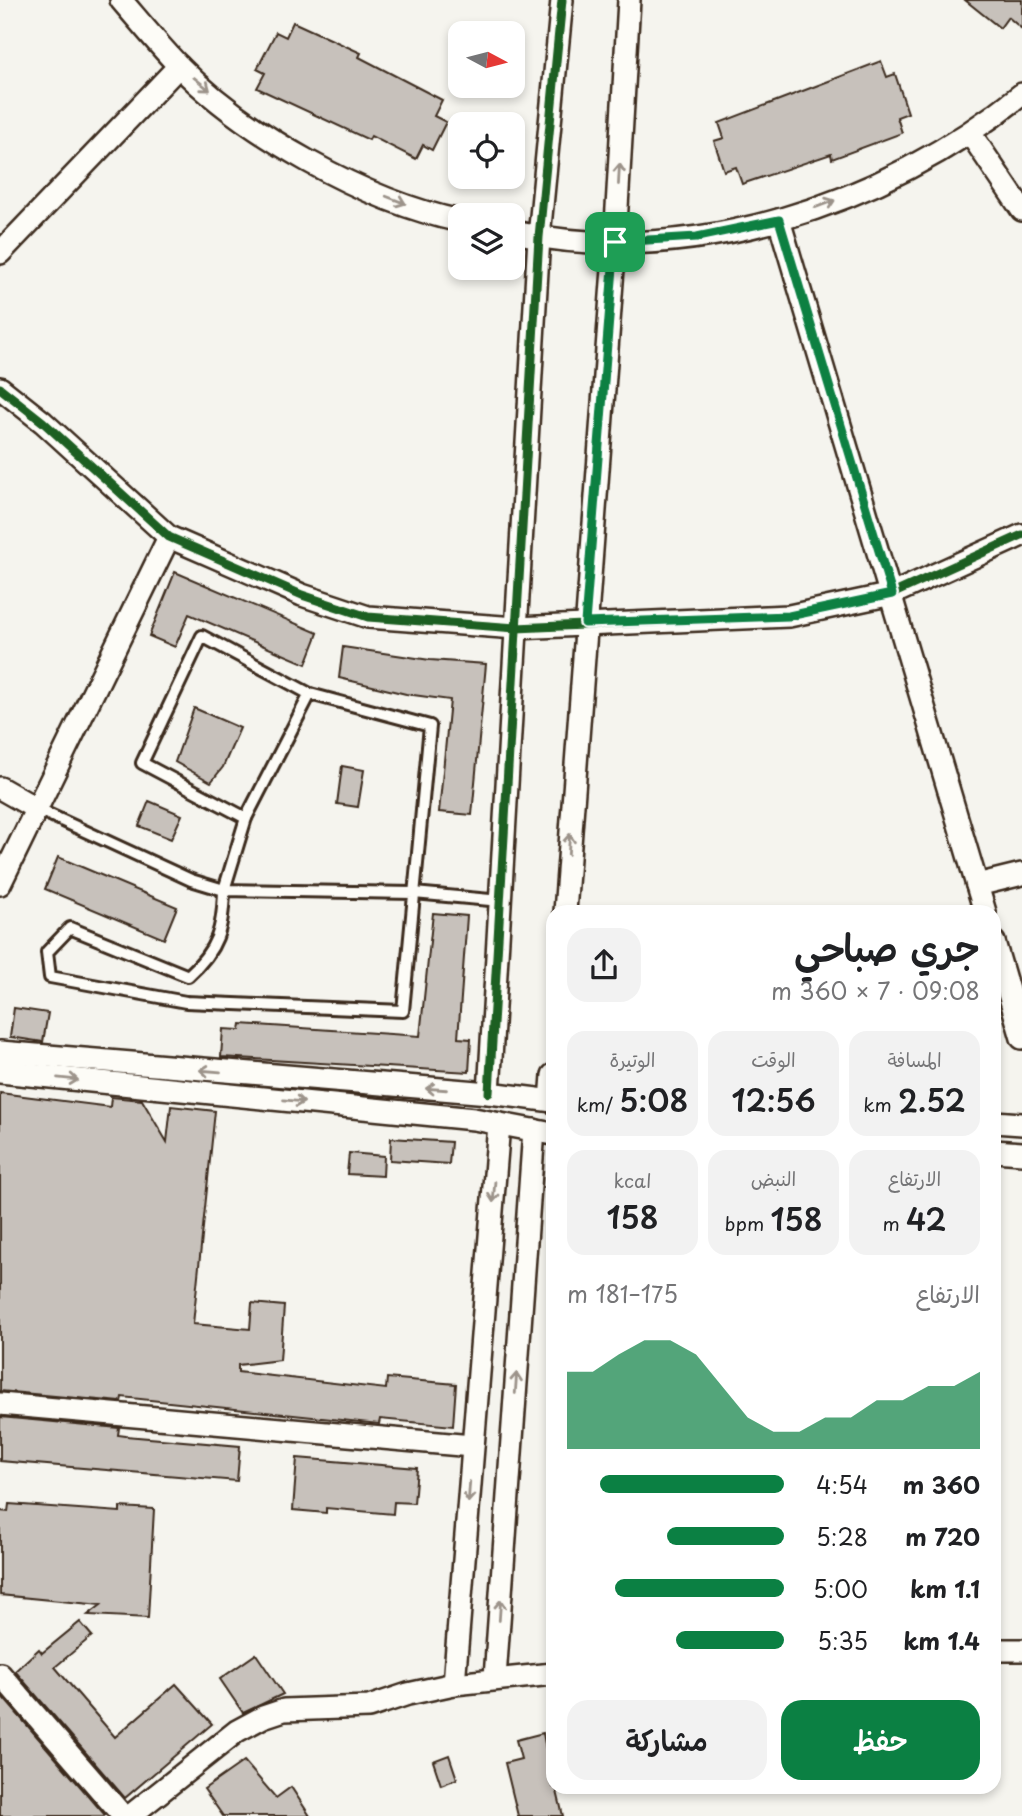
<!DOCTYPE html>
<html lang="ar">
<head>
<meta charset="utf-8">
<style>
  body { margin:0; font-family:"Playpen Sans","Playpen Sans Arabic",sans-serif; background:#f2f2f2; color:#202124; direction:rtl; height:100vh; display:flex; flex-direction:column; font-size:26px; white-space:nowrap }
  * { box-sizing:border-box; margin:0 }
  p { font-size:23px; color:#757577 }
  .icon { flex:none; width:38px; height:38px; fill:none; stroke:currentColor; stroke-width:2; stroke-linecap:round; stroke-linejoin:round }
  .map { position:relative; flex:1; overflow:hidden; direction:ltr }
  .details { position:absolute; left:546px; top:905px; width:455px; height:889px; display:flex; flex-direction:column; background:#fff; border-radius:21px; box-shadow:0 4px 10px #0003; direction:rtl }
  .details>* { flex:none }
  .needle { width:46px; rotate:97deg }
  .tools { position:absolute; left:448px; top:21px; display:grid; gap:14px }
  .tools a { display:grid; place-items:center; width:77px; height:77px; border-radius:14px; background:#fff; box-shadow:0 4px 10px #0003; font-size:35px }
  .pin { position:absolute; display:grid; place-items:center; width:60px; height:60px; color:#fff; margin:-30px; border-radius:14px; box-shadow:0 4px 10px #0006 }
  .round { display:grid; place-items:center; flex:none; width:74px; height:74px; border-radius:21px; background:#f2f2f2 }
  .head { display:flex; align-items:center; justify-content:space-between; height:119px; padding:0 21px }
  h1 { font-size:38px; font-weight:600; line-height:52px }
  .figures { display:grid; grid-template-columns:repeat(3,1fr); gap:10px; height:119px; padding:7px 21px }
  .figures div { display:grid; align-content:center; border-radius:18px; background:#f2f2f2; text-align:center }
  .figures b { font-size:30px; font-weight:600 }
  .figures small { font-size:19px; font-weight:400 }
  .figures p { font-size:19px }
  .chart { height:196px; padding:14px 21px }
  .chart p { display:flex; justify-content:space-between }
  .chart svg { width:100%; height:126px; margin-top:7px; fill:#0b8043; opacity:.7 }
  .button { display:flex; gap:14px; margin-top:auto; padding:14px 21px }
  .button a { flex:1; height:80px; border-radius:21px; background:#0b8043; color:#fff; font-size:28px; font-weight:600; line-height:80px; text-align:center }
  .button a+a { background:#f2f2f2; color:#202124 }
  ul { padding:0 21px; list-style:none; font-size:23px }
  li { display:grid; grid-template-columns:112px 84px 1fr; align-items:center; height:52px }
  li i { height:18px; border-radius:9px; background:#0b8043 }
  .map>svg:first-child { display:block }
  .building { fill:#c7c1bb; stroke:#3b2a1e; stroke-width:2 }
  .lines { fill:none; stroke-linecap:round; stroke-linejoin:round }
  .lane-casing { stroke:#3b2a1e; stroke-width:16 }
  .street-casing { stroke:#3b2a1e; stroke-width:26 }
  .lane { stroke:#fdfcf7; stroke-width:10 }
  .street { stroke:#fdfcf7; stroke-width:21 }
  .cycleway-casing { stroke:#fdfcf7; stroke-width:13 }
  .cycleway { stroke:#1b5e20; stroke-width:9 }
  .oneway { stroke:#9c938a }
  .route-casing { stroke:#fff; stroke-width:14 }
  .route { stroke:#0b8043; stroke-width:9 }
</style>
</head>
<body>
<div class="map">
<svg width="1022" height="1816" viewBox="0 0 1022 1816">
  <rect width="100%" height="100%" fill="#f5f4ee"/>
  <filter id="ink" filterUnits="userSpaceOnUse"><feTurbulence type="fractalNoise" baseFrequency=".0143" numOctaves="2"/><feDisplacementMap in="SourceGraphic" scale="14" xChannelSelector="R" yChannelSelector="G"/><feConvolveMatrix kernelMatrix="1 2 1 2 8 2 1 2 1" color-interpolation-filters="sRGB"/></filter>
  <g filter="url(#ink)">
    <g class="building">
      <polygon points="965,0 1022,0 1022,29 1008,17 1000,28"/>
      <polygon points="293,22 361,53 359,57 442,100 434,116 446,122 432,150 423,145 416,159 371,136 369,140 257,88 265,73 257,69 276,32 286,37"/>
      <polygon points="881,61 887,77 895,74 908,113 897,117 902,133 832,159 831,154 742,184 736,167 724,171 714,141 724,138 719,123"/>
      <polygon points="175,572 318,633 306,664 189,614 175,647 149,636"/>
      <polygon points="343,647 430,660 486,664 472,815 439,812 450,700 406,694 339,678"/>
      <polygon points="194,708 240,728 223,767 211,782 175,762"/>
      <polygon points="342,766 364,770 358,807 337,804"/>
      <polygon points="149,801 182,815 171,839 139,826"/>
      <polygon points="58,857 177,907 164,939 45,889"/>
      <polygon points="433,913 467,916 458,1038 471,1039 469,1072 221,1057 223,1029 240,1030 241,1024 420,1036"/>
      <polygon points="14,1008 48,1013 43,1042 10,1037"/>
      <polygon points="0,1093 110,1107 111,1097 142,1100 167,1142 171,1106 215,1111 193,1324 250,1329 252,1303 284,1306 280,1360 238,1365 238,1372 386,1389 387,1378 456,1384 453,1426 380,1419 379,1424 122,1397 121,1402 0,1391"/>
      <polygon points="391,1138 451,1142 449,1164 390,1160"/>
      <polygon points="349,1153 384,1156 383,1176 347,1174"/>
      <polygon points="0,1417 119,1428 118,1435 126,1436 240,1446 237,1481 0,1461"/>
      <polygon points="297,1458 417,1468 414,1503 394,1502 393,1514 326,1508 326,1513 293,1510"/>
      <polygon points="9,1504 120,1512 120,1507 154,1509 148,1618 88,1615 101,1605 0,1595 0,1511 8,1512"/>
      <polygon points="80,1622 92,1636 55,1667 115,1737 176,1684 212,1724 125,1798 15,1671 39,1649 42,1653"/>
      <polygon points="256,1654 283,1694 243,1713 220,1679"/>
      <polygon points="0,1694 105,1815 104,1816 0,1816"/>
      <polygon points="543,1733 553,1787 556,1787 563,1816 518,1816 505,1763 521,1759 516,1740"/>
      <polygon points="449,1755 457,1779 441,1785 433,1761"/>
      <polygon points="244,1761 276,1798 291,1787 310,1816 223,1816 204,1789"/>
    </g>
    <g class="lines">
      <defs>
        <g id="lane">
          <path d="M 37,809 L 191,880 L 224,890 C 223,929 218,949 188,976 L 70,928 L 47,952 L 50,977 L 186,1002 L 403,1011 L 430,726 L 310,694 L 202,636 L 142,763 L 246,818 L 224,890 L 414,893 L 501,901"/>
          <polyline points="246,818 310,694"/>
        </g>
        <g id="street">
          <path d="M 121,0 C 139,21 158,44 177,64 C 245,134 365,201 460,221"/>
          <polyline points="970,133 1022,210"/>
          <polyline points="779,220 985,912"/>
          <path d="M 513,232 C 691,269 883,206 1022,94"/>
          <polyline points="0,253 179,66"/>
          <polyline points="0,388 43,422 169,537 302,595 368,617 516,628 789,616 892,594 1022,535"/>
          <polyline points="0,788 37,809"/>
          <polyline points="0,884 169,537"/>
          <polyline points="977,885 1022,874"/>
          <polyline points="565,912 615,242 629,0"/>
          <polyline points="994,942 1022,1038"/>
          <polyline points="0,1052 489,1093 553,1101"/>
          <polyline points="0,1072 474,1119 553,1134"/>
          <polyline points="489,1093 539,237 562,0"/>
          <polyline points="551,1101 553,1075"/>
          <polyline points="994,1122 1022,1124"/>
          <polyline points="994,1151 1022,1153"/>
          <polyline points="0,1404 472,1446"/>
          <polyline points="994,1650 1022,1650"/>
          <polyline points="0,1674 123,1816"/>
          <polyline points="495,1678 534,1130"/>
          <polyline points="454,1684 499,1124"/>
          <polyline points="130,1816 237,1731 263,1717 284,1710 369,1707 408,1694 454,1684 553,1674"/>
        </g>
      </defs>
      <use href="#lane" class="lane-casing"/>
      <use href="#street" class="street-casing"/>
      <use href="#lane" class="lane"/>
      <use href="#street" class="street"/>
      <defs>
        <g id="cycleway">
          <polyline points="0,388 43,422 169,537 302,595 368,617 516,628 789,616 892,594 1022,535"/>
          <polyline points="489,1093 539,237 562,0"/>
        </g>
      </defs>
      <use href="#cycleway" class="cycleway-casing"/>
      <use href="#cycleway" class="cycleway"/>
    </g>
    <defs><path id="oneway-shaft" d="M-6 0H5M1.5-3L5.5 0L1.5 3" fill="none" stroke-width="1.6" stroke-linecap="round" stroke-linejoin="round" transform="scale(1.75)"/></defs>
    <g class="oneway">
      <use href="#oneway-shaft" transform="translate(202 84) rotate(39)"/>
      <use href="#oneway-shaft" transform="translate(619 174) rotate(-87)"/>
      <use href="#oneway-shaft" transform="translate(396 200) rotate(21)"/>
      <use href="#oneway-shaft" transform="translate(825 204) rotate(-20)"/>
      <use href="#oneway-shaft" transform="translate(569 844) rotate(-86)"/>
      <use href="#oneway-shaft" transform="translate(210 1071) rotate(-175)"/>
      <use href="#oneway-shaft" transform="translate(68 1079) rotate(6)"/>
      <use href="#oneway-shaft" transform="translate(436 1089) rotate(-176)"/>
      <use href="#oneway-shaft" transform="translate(294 1101) rotate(6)"/>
      <use href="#oneway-shaft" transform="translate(494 1192) rotate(95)"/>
      <use href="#oneway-shaft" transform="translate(516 1383) rotate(-86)"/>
      <use href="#oneway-shaft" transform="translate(469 1492) rotate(94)"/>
      <use href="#oneway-shaft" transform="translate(500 1610) rotate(-86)"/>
    </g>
  </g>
  <g class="lines" filter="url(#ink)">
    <defs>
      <polygon id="route" points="779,220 892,594 789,616 585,623 615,242 697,237"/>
    </defs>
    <use href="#route" class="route-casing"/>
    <use href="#route" class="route"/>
  </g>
</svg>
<div class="tools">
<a><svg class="needle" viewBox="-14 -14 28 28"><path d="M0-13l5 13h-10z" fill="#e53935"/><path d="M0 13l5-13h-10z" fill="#757577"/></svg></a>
<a><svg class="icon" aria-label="locate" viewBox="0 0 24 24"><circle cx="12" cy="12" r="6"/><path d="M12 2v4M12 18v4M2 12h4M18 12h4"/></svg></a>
<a><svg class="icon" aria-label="layers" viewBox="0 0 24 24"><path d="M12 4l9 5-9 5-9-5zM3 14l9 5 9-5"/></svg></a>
</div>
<div class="pin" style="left:615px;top:242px;background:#1e9e55"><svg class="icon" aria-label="arrive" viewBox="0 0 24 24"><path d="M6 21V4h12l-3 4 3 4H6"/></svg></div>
<section class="details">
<div class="head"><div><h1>جري صباحي</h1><p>09:08 · 7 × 360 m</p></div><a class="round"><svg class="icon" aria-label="share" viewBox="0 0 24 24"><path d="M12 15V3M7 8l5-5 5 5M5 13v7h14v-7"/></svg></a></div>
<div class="figures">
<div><p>المسافة</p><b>2.52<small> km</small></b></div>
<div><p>الوقت</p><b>12:56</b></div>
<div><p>الوتيرة</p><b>5:08<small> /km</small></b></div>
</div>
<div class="figures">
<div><p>الارتفاع</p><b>42<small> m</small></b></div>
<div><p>النبض</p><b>158<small> bpm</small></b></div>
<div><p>kcal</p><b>158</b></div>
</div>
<div class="chart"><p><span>الارتفاع</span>175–181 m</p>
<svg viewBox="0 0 160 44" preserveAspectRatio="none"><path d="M0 44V17L10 17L20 11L30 6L40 6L50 11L60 22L70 33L80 38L90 38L100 33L110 33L120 27L130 27L140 22L150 22L160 17V44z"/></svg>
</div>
<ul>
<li><b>360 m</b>4:54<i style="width:85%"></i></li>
<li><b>720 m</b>5:28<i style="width:54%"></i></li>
<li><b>1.1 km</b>5:00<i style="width:78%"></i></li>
<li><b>1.4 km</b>5:35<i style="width:50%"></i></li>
</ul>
<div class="button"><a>حفظ</a><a>مشاركة</a></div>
</section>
</div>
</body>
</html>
